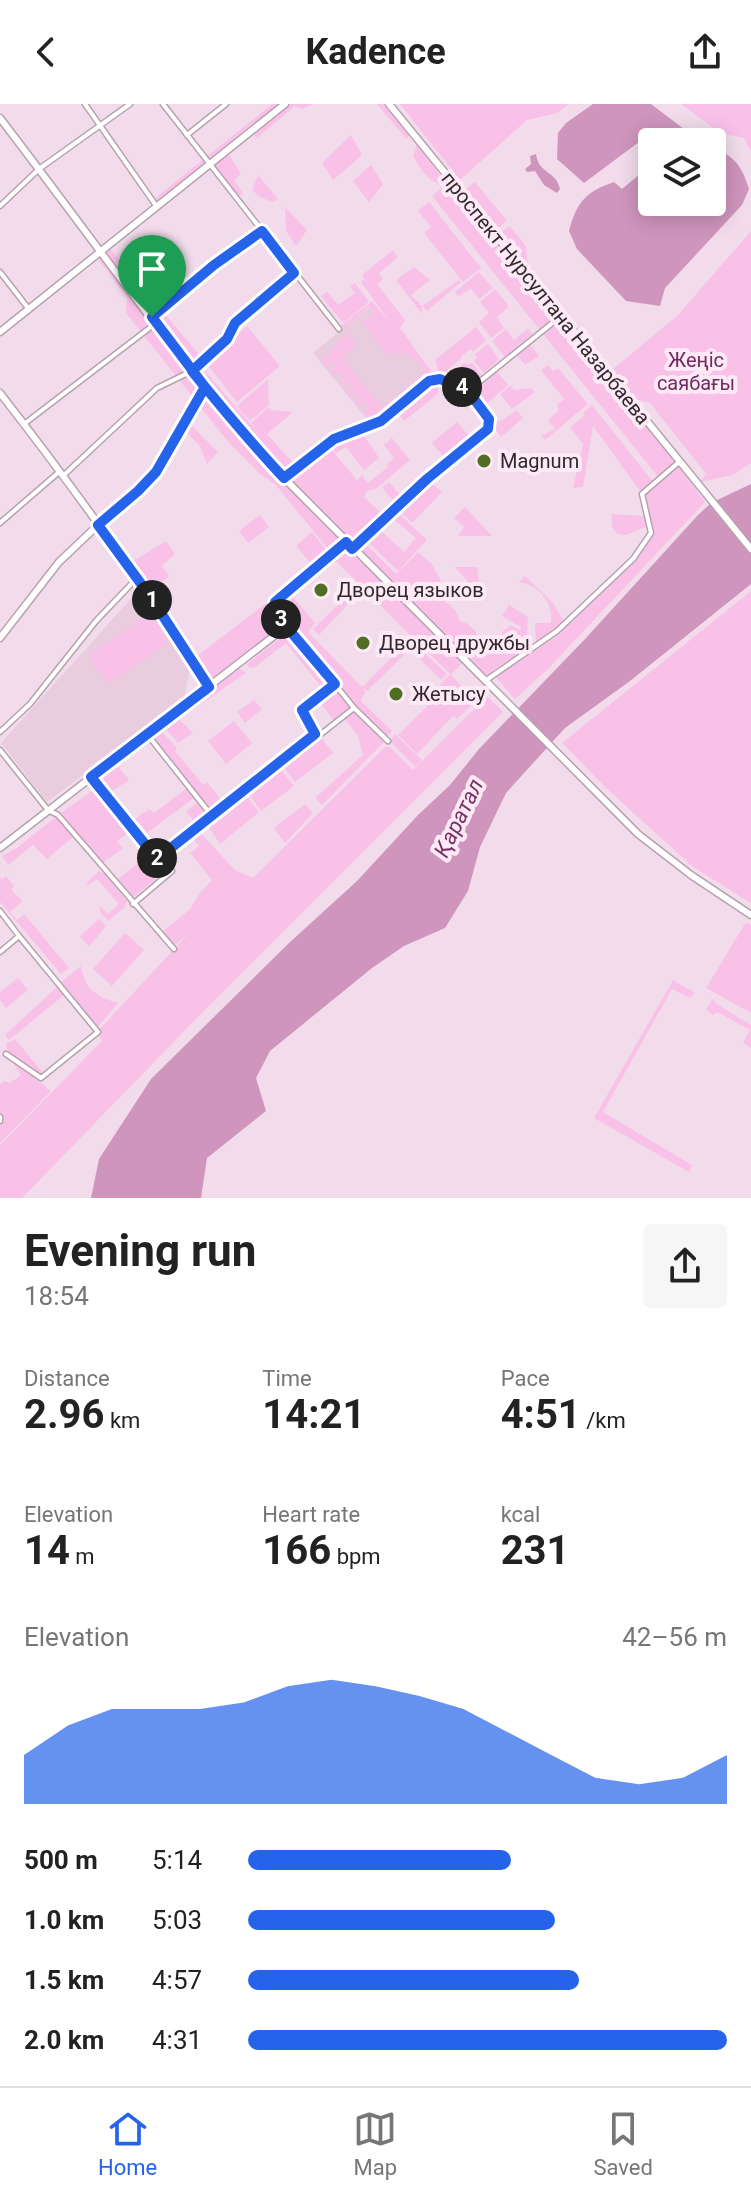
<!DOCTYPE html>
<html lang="en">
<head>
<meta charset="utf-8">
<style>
  body { margin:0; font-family:Roboto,sans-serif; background:#f6f6f6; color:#222; height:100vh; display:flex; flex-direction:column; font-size:30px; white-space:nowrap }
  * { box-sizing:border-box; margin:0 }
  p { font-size:26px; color:#767676 }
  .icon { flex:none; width:44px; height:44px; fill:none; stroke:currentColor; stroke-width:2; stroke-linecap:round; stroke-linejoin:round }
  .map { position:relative; height:1094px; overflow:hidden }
  .details { display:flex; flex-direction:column; background:#fff; flex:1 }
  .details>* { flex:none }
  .fabs { position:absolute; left:638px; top:24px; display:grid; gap:16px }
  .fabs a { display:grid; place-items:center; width:88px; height:88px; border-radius:8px; background:#fff; box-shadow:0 4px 20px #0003; font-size:40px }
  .pin { position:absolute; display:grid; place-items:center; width:68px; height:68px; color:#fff; margin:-82px -34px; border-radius:50% 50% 50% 0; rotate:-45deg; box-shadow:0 0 8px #0007 }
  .pin .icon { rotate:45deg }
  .km { position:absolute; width:40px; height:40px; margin:-20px; border-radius:50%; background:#222; color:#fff; font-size:22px; line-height:40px; text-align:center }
  .round { display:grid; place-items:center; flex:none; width:84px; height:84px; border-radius:8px; background:#f6f6f6 }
  .summary { display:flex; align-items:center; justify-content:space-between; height:136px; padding:0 24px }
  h1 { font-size:44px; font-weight:700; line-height:60px }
  .stats { display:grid; grid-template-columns:repeat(3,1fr); gap:12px; height:136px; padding:8px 24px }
  .stats div { display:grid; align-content:center }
  .stats b { font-size:40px; font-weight:700 }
  .stats small { font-size:22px; font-weight:400 }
  .stats p { font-size:22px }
  .chart { height:224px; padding:16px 24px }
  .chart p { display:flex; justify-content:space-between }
  .chart svg { width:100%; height:144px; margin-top:8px; fill:#2563eb; opacity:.7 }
  ul { padding:0 24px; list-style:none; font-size:26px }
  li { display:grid; grid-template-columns:128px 96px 1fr; align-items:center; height:60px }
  li i { height:20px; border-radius:10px; background:#2563eb }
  header { display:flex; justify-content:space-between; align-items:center; height:104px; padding:0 24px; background:#fff; font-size:36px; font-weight:700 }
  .tab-bar { display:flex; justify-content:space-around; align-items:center; height:112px; border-top:2px solid #e0e0e0; background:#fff; font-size:22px; color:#767676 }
  .tab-bar a { display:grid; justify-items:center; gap:4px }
  .tab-bar .active { color:#2563eb }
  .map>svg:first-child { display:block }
  .built { fill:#e9cddf }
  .green { fill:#f9c1e8 }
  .water { fill:#cf95bd }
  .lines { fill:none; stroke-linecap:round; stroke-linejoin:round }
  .minor-casing { stroke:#b7a2b0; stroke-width:7 }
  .tertiary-casing { stroke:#b7a2b0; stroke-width:9 }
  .secondary-casing { stroke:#b7a2b0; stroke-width:9 }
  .minor { stroke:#fff; stroke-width:4 }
  .tertiary { stroke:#fff; stroke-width:6 }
  .secondary { stroke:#fff; stroke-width:6 }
  .route-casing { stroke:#fff; stroke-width:16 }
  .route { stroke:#2563eb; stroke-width:10 }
  .poi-dot { fill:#506e22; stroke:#fdeaf6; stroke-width:3 }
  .labels { text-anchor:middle; stroke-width:8; stroke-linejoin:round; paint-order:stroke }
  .street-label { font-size:20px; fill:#30282d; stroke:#fdeaf6 }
  .park-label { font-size:20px; fill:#702b5f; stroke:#fdeaf6 }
  .poi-label { font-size:20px; fill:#30282d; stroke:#fdeaf6; text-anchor:start }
  .water-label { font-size:22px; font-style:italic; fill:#773165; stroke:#fdeaf6 }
</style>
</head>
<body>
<header><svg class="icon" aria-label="back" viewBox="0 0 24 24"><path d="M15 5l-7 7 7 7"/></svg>Kadence<svg class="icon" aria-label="share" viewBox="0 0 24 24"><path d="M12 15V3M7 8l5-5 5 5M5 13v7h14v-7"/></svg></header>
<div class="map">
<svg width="751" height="1094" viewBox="0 0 751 1094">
  <rect width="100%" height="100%" fill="#f2dceb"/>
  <g class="built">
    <polygon points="373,200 430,270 370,319 313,249"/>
    <polygon points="138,487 190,565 184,595 47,698 1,639"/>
  </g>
  <g class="green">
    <polygon points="272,0 281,0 158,100 154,95"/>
    <polygon points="286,0 313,0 302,5 295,2 257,34 253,28"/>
    <polygon points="377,0 386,0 411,30 406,35"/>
    <polygon points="400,0 569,0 557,9 527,16 460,76"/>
    <polygon points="681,0 751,0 751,48 744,34 720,29"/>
    <polygon points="351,31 362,51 333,76 322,59"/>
    <path d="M 418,38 L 446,81 L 451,77 L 679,358 L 679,363 L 705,398 L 548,565 L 515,595 L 493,570 L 551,532 L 635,452 L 650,430 L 642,390 L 593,322 L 583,383 L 573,384 L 583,340 L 570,323 L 584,312 L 587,316 L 583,309 L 592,301 L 654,379 L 659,374 L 432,92 L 445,81 C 428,79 422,66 413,52 Z"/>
    <polygon points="228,49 241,70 234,76 243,90 237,93 213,61"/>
    <polygon points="371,61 383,80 369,98 353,77"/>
    <polygon points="258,71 278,95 272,98 258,92 252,86"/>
    <polygon points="475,78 507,117 498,124 466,85"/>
    <polygon points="429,98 481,164 463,178 424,129 431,123 418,107"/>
    <polygon points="285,103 307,126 296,142 286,127"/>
    <polygon points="510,122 526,142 528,163 501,128"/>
    <polygon points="751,127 751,359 733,371 700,378 706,370 650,299 635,295 612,266 678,211"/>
    <path d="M 108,142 L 202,254 L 205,267 L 262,333 L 253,322 L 256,319 L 253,321 L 251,319 L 269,303 L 271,306 L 293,308 L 267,330 L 297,363 L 327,340 L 357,376 L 362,371 L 368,379 L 388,363 L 387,360 L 394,354 L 384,341 L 392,334 L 410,356 L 377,384 L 367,387 L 364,393 L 380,408 L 392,396 L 382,383 L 389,378 L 403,395 L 385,413 L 382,410 L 384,414 L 362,435 L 339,413 L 396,470 L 418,448 L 432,460 L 441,477 L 437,487 L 438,494 C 449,499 457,505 460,517 C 471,520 478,527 478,539 L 498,539 L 498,536 L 502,535 L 502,528 L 511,521 L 520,526 L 521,523 L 502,512 L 509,501 L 528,513 L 527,533 L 532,534 L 532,543 L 495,565 L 486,575 L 346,438 L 332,450 L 275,380 L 260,370 L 229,339 L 126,209 L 127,194 L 96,152 Z"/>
    <polygon points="393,146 398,153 379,169 383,175 377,180 405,216 398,227 401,225 436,274 427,274 422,262 404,248 398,252 394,246 387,251 362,218 374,209 369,202 343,225 342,221 372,197 391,220 361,178 364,175 362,171"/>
    <polygon points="414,163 430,176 411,191 422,202 459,176 461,178 427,207 422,202 422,210 396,176"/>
    <polygon points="479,168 493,184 479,195 471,185 458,192 455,188"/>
    <polygon points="355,179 369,198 343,219 321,192 327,188 338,201 355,189 350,182"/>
    <polygon points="495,185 509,202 497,213 504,224 491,234 479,218 489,209 480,198"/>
    <polygon points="247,222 280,262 237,298 205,258"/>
    <polygon points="476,223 486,236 473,248 471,245 461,252 462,254 440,272 435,256"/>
    <polygon points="528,224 532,230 505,253 492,237 506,225 514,236"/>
    <polygon points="348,229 357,241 342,255 383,303 422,271 426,277 386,311 371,319 364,308 368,304 364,298 358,304 354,300 359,294 356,289 349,294 348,289 353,284 348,278 341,284 340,279 344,275 340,268 334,274 330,269 336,263 332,258 324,263 322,256"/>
    <polygon points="528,238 539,252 525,261 515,249"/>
    <polygon points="488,240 499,255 484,269 474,257 477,254 475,250"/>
    <polygon points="464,259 467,261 472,259 483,272 469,285 445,274"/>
    <polygon points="548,261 553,267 558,264 588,300 545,336 541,332 555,325 548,316 559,306 557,301 564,295 541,266"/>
    <polygon points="496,266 508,281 484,302 471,287"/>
    <polygon points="268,275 269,301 250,317 237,302"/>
    <polygon points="445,277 437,286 439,289 404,317 396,307 431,278"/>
    <polygon points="510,282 515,286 531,284 535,288 512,305 500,290"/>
    <polygon points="517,306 523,314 501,333 490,318 501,317"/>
    <polygon points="187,317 218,348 207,360 199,341 183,325"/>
    <polygon points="457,318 471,334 446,356 432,339"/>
    <polygon points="377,320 364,332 379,354 364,366 346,343 336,349 330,340"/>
    <polygon points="427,375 442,388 412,419 396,403"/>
    <polygon points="465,403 492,432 458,432 464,423 454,414"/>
    <polygon points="396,407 427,436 398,467 365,435 378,424 404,448 416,434 391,413"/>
    <polygon points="611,410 645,412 648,422 626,431 617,430 612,423"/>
    <polygon points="260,411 269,423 248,439 239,427"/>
    <polygon points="312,428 329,449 313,462 296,442"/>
    <polygon points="166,437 175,450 162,462 169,472 152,486 133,457"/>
    <polygon points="345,445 392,484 465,556 451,571 476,597 457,615 453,612 417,650 398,631 435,594 432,590 450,570 417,538 367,587 363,584 365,589 361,595 362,598 392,627 387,633 356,602 275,503 278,496 289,488 315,519 308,528 362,583 412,533 334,455"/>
    <polygon points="455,463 477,463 481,493"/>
    <path d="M 525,472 L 553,499 L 563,516 L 559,524 L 536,539 L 535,519 L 551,519 C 554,499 539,481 519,478 Z"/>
    <polygon points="751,487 751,799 693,763 606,684 562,639"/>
    <polygon points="347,492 352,496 319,531 313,525"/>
    <polygon points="265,500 273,503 284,522 261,542 213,575 197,552"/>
    <polygon points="146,512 153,514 167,535 165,541 111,578 106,577 92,559 90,551"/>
    <polygon points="289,527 304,545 303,550 323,575 330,576 329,581 323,585 286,539 255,563 250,564 247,560"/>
    <polygon points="417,542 447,570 441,576 412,547"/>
    <polygon points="238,563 246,569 182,613 180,608"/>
    <polygon points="334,583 351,603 334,617 318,596"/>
    <polygon points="487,592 503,608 205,906 22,1094 0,1094 0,1041 102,937 96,929 190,828 174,842 161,829 190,805 199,790 212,776 190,749 199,742 191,732 197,725 235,766 253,774 385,643 390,643 413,666"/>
    <polygon points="254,596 262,605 245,619 237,608"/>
    <polygon points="354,607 385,637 322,701 315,694 363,651 358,632 344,614"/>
    <polygon points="176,612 193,629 178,639 163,621"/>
    <polygon points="234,617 252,639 226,660 208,637"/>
    <polygon points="159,625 177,644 175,647 203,681 207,678 225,701 215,705 208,705 150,632"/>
    <polygon points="395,630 422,656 415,663 390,637"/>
    <polygon points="320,632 333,649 295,678 282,661"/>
    <polygon points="117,661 129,676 112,687 134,716 149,705 154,709 187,684 194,694 147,729 139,718 134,722 98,676"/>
    <polygon points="279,663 294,682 261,707 247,688"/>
    <polygon points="92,687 128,729 117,737 123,744 103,759 61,709"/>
    <polygon points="245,690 259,708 220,740 206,719"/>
    <polygon points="198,698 209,711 196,720 186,707"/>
    <polygon points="305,700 313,709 285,739 274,724"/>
    <polygon points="57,712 74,732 47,755 33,741 8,761 2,752 18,743"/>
    <polygon points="146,753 160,772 133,793 118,775"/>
    <polygon points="99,767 105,770 127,797 124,804 108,817 100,808 100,802 108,810 119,800 97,775 88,781 86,779"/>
    <polygon points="6,772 14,782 11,786 23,797 10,808 17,816 24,810 69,864 61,870 0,798 0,773 2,775"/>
    <polygon points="99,815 106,822 89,843 80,832"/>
    <polygon points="746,818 751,821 751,909 706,884"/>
    <polygon points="125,829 144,846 112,882 93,865"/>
    <path d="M 81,862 C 85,886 96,892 118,899 L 97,924 L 61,878 Z"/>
    <polygon points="18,874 28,886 6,904 0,896 0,888"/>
    <polygon points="673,876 695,889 690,894 672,885 603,1008 692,1061 689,1068 594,1014"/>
    <polygon points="57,883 64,891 9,936 5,931"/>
    <polygon points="712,895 716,897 715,899 751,921 751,944 743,939 750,926 717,908 713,911 706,906"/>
    <polygon points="15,935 43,969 39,972 9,951 6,940"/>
    <polygon points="11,955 51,987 0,1039 0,981 4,977 10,979 21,971"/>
  </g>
  <g class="water">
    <polygon points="593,0 651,0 701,38 652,38 652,45 643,35 584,79 557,55 558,29 566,19"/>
    <path d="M 712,44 C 734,51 742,62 749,85 L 742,101 L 665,184 L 660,202 L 626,197 L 577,145 L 569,127 C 577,98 585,88 614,78 L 622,85 L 652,60 L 652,98 L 712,98 Z"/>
    <path d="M 536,50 C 539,71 556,66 560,85 L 557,89 L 544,81 L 535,67 L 527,68 L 525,65 L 531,60 L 530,52 Z"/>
    <polygon points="751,380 751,480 630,577 565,624 506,689 480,743 468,787 445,824 404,842 372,864 270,947 256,974 266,1007 207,1054 201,1094 91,1094 99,1055 151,975 289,839 357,777 418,711 450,681 479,645 586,534 698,411 711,399"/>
  </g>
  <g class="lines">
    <defs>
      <g id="minor">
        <polyline points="85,0 157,103"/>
        <polyline points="163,0 339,225"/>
        <polyline points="187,31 226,0"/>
        <polyline points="0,102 39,65 130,0"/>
        <polyline points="0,168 28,204"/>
        <polyline points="152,213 214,161 262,127"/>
        <polyline points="24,320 156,219"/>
        <polyline points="64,371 157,284 192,267 227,235 235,219 294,169"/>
        <polyline points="285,374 334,335 381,317 429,277 440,275 468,287"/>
        <polyline points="0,419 59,368"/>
        <polyline points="98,421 138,387 156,368 205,283"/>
        <polyline points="354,443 427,375 488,325 489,315 468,287 561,212"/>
        <polyline points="485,577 557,527 633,455 651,429 642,390 679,358"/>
        <polyline points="354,604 388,637"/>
        <polyline points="0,628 30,600 96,517 137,474"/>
        <polyline points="147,630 208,707 214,708 245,688 315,630 321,630 354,604 290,524 284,522"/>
        <polyline points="315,630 302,606 335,580"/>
        <polyline points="0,646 48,706 58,711 174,845"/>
        <polyline points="91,673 157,755 217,708"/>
        <polyline points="133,800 172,767 161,752"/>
        <polyline points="0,807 19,832"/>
        <polyline points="0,848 19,832 98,928 41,974 6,950"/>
        <polyline points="0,1013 0,1017"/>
      </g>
      <g id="tertiary">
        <polyline points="0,228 285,0"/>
        <path d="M 0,289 C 74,384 144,481 209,583"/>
        <polyline points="0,534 59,458 98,421"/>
        <polyline points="0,744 283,525 283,518 274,508 275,498 346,438"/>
      </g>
      <g id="secondary">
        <polyline points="389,0 751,445"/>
        <path d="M 0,14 C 93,135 180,262 284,374 L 638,730 L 691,771 L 751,811"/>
      </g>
    </defs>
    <use href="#minor" class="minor-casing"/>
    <use href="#tertiary" class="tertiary-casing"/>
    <use href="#secondary" class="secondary-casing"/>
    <use href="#minor" class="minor"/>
    <use href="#tertiary" class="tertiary"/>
    <use href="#secondary" class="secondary"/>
  </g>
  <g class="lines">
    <defs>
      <path id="route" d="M 152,213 L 205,283 L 156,368 L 138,387 L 98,421 L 150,492 L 209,583 L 91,673 L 157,755 L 315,630 L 302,606 L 335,580 L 274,508 L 275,498 L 346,438 L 352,445 L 427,375 L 488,325 L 489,315 L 468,287 L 440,275 L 429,277 L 381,317 L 334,335 L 284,374 C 252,340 222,304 192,267 L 227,235 L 235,219 L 294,169 L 262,127 L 214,161 L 152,213"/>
    </defs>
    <use href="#route" class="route-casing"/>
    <use href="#route" class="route"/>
  </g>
  <g class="poi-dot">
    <circle cx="484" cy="357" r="8"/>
    <circle cx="321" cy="486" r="8"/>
    <circle cx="363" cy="539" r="8"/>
    <circle cx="396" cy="590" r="8"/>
  </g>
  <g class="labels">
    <g class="street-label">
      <text transform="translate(546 194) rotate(51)" y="7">проспект Нурсултана Назарбаева</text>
    </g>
    <g class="park-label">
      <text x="696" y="263">Жеңіс<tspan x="696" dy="23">саябағы</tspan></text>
    </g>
    <g class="poi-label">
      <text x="500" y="364">Magnum</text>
      <text x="337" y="493">Дворец языков</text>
      <text x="379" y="546">Дворец дружбы</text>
      <text x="412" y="597">Жетысу</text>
    </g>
    <g class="water-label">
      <text transform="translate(458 714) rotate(-64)" y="8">Қаратал</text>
    </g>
  </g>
</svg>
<div class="fabs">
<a><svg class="icon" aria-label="layers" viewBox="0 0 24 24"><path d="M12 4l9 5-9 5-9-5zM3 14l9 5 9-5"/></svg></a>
</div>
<div class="pin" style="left:152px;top:213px;background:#1e9e55"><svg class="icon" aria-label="arrive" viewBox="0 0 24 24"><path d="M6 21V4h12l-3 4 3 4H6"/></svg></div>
<b class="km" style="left:152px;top:496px">1</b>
<b class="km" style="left:157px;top:754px">2</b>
<b class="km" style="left:281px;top:515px">3</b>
<b class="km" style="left:462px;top:283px">4</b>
</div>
<section class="details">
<div class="summary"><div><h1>Evening run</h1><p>18:54</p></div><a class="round"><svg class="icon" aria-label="share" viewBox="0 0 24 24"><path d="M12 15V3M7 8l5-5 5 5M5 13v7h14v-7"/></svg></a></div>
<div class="stats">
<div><p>Distance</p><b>2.96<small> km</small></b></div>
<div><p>Time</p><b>14:21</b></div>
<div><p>Pace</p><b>4:51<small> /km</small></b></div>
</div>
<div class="stats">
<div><p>Elevation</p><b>14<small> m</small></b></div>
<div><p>Heart rate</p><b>166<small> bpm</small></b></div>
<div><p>kcal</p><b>231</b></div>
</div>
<div class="chart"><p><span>Elevation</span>42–56 m</p>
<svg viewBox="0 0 160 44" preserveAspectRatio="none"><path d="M0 44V29L10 20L20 15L30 15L40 15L50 13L60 8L70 6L80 8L90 11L100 15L110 22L120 29L130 36L140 38L150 36L160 29V44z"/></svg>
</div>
<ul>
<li><b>500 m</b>5:14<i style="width:55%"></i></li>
<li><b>1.0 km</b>5:03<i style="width:64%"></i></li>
<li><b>1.5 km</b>4:57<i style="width:69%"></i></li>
<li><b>2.0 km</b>4:31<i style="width:100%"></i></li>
</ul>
</section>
<nav class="tab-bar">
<a class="active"><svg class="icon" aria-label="home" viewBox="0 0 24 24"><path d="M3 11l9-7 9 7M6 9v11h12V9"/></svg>Home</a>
<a><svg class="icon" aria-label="map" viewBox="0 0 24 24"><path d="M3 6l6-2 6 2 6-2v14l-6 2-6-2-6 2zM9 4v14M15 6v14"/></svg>Map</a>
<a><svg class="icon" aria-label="saved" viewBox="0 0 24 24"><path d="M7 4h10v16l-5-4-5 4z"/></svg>Saved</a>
</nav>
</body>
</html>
